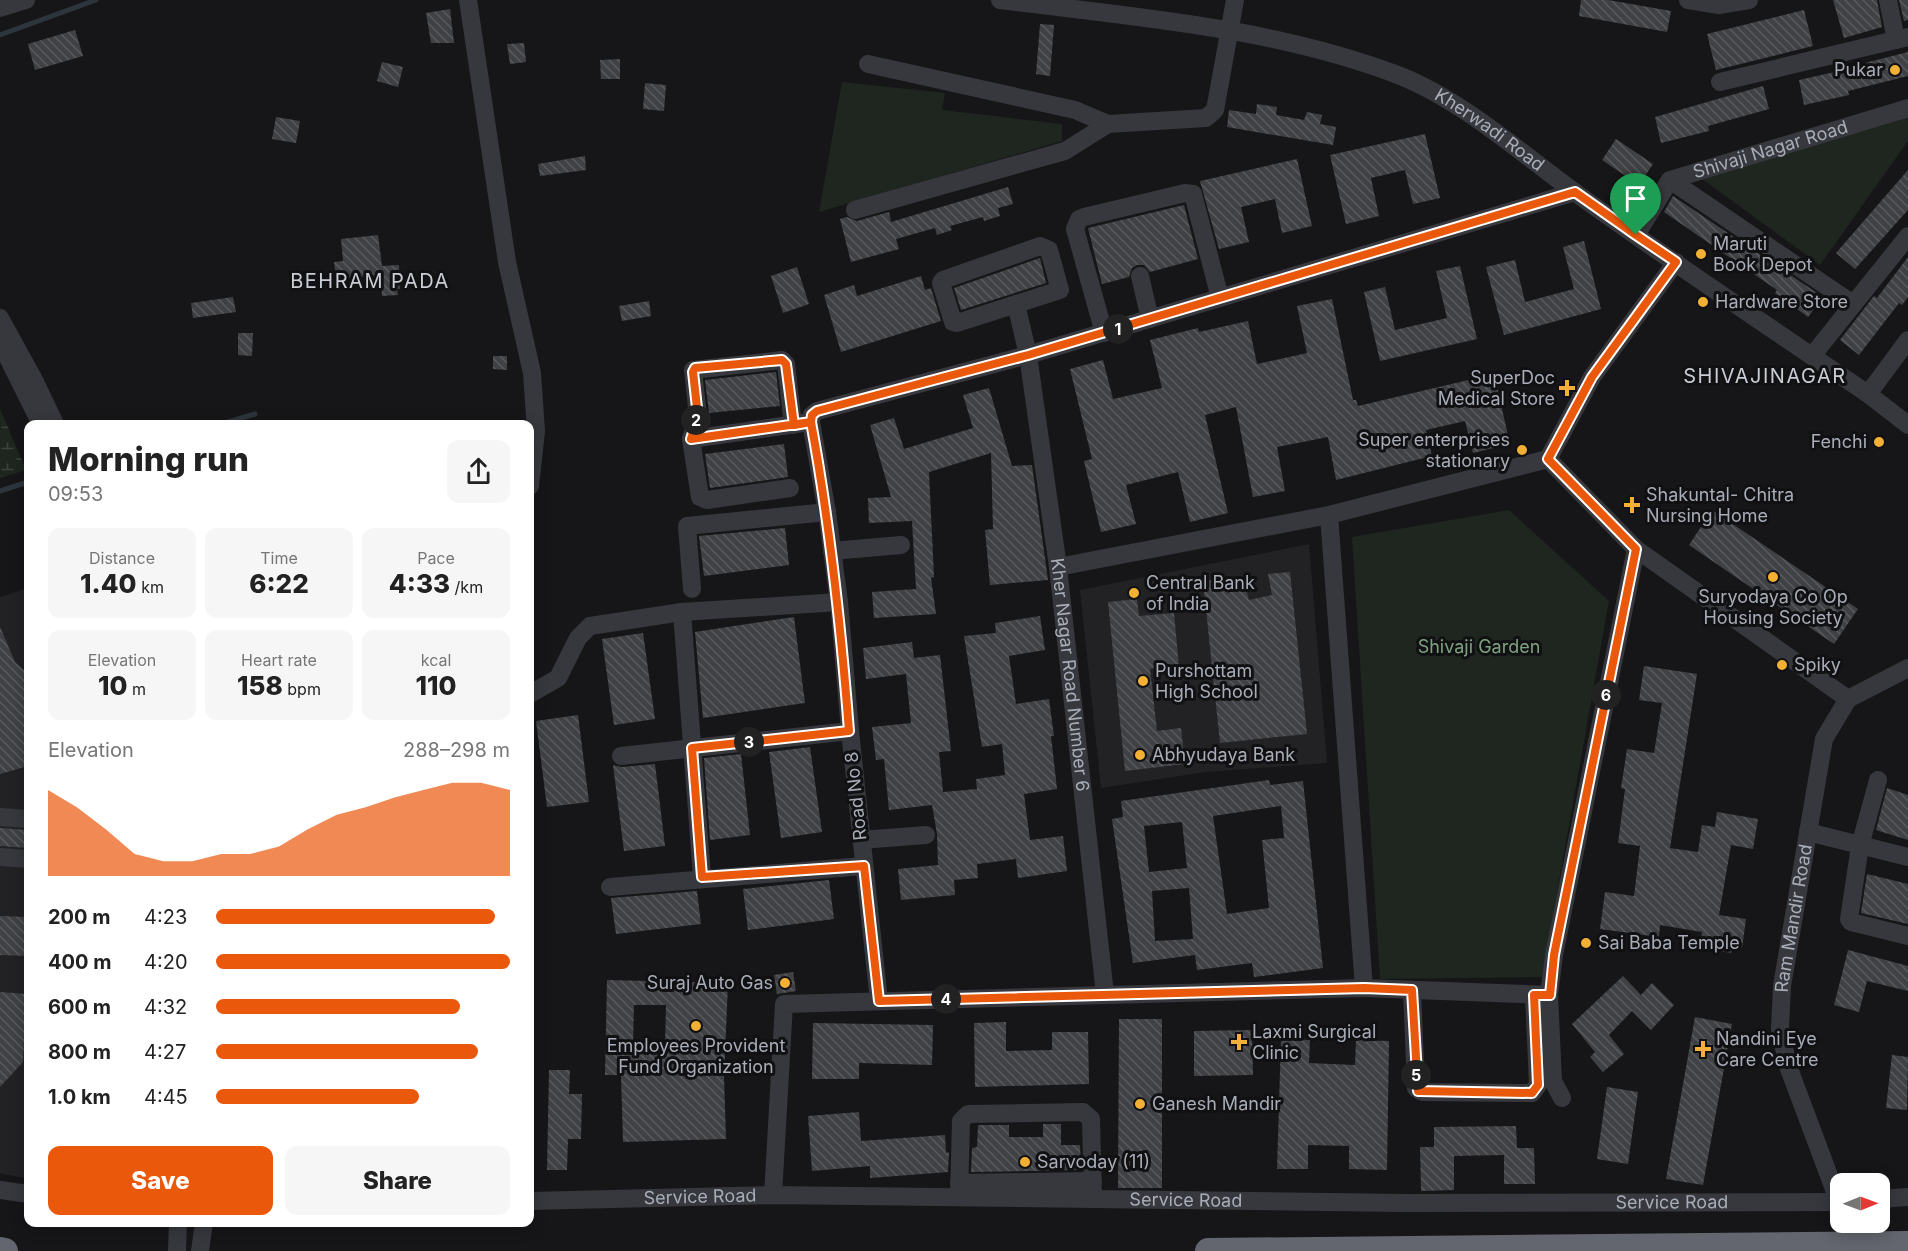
<!DOCTYPE html>
<html lang="en">
<head>
<meta charset="utf-8">
<style>
  body { margin:0; font-family:Inter,sans-serif; background:#f6f6f6; color:#222; height:100vh; display:flex; flex-direction:column; font-size:22px; white-space:nowrap }
  * { box-sizing:border-box; margin:0 }
  p { font-size:20px; color:#767676 }
  .icon { flex:none; width:33px; height:33px; fill:none; stroke:currentColor; stroke-width:2; stroke-linecap:round; stroke-linejoin:round }
  .map { position:relative; flex:1; overflow:hidden }
  .panel { position:absolute; left:24px; top:420px; width:510px; height:807px; display:flex; flex-direction:column; background:#fff; border-radius:12px; box-shadow:0 3px 15px #0003 }
  .panel>* { flex:none }
  .needle { width:39px; rotate:89deg }
  .tools { position:absolute; left:1830px; top:1173px; display:grid; gap:12px }
  .tools a { display:grid; place-items:center; width:60px; height:60px; border-radius:12px; background:#fff; box-shadow:0 3px 15px #0003; font-size:30px }
  .pin { position:absolute; display:grid; place-items:center; width:51px; height:51px; color:#fff; margin:-62px -26px; border-radius:50% 50% 50% 0; rotate:-45deg; box-shadow:0 0 6px #0007 }
  .pin .icon { rotate:45deg }
  .km { position:absolute; width:30px; height:30px; margin:-15px; border-radius:50%; background:#222; color:#fff; font-size:16px; line-height:30px; text-align:center }
  .round { display:grid; place-items:center; flex:none; width:63px; height:63px; border-radius:12px; background:#f6f6f6 }
  .headline { display:flex; align-items:center; justify-content:space-between; height:102px; padding:0 24px }
  h1 { font-size:33px; font-weight:800; line-height:45px }
  .figures { display:grid; grid-template-columns:repeat(3,1fr); gap:9px; height:102px; padding:6px 24px }
  .figures div { display:grid; align-content:center; border-radius:12px; background:#f6f6f6; text-align:center }
  .figures b { font-size:26px; font-weight:800 }
  .figures small { font-size:16px; font-weight:400 }
  .figures p { font-size:16px }
  .chart { height:168px; padding:12px 24px }
  .chart p { display:flex; justify-content:space-between }
  .chart svg { width:100%; height:108px; margin-top:6px; fill:#ea580c; opacity:.7 }
  .cta { display:flex; gap:12px; margin-top:auto; padding:12px 24px }
  .cta a { flex:1; height:69px; border-radius:12px; background:#ea580c; color:#fff; font-size:24px; font-weight:800; line-height:69px; text-align:center }
  .cta a+a { background:#f6f6f6; color:#222 }
  ul { padding:0 24px; list-style:none; font-size:20px }
  li { display:grid; grid-template-columns:96px 72px 1fr; align-items:center; height:45px }
  li i { height:15px; border-radius:8px; background:#ea580c }
  .map>svg:first-child { display:block }
  .built { fill:#222225 }
  .wetland { fill:url(#wetland-marsh) }
  .park { fill:#1e261f }
  .lines { fill:none; stroke-linecap:round; stroke-linejoin:round }
  .stream { stroke:#2c353c; stroke-width:5 }
  .building { fill:url(#building-back-hatch); fill-rule:evenodd }
  .minor { stroke:#37383d; stroke-width:18 }
  .highway { stroke:#63666e; stroke-width:26 }
  .route-casing { stroke:#fff; stroke-width:12 }
  .route { stroke:#ea580c; stroke-width:8 }
  .poi-dot { fill:#f2b134; stroke:#111113; stroke-width:2 }
  .labels { text-anchor:middle; stroke-width:6; stroke-linejoin:round; paint-order:stroke }
  .poi-label { font-size:18px; fill:#a8adb8; stroke:#111113; text-anchor:start }
  .street-label { font-size:18px; fill:#a8adb8; stroke:#111113 }
  .park-label { font-size:18px; fill:#7fa381; stroke:#111113 }
  .neighbourhood-label { font-size:20px; letter-spacing:1.5px; fill:#c9ccd4; stroke:#111113 }
</style>
</head>
<body>
<div class="map">
<svg width="1908" height="1251" viewBox="0 0 1908 1251">
  <defs>
    <pattern id="wetland-marsh" width="20" height="14" patternUnits="userSpaceOnUse" patternTransform="scale(1.5)"><rect width="20" height="14" fill="#1e261f"/><path d="M1 5h8M5 5V1M11 12h8M15 12V8" fill="none" stroke="#3c433d"/></pattern>
    <pattern id="building-back-hatch" width="6" height="6" patternUnits="userSpaceOnUse" patternTransform="scale(1.5)"><rect width="6" height="6" fill="#404145"/><path d="M-1 5l2 2M0 0l6 6M5-1l2 2" fill="none" stroke="#595a5e"/></pattern>
  </defs>
  <rect width="100%" height="100%" fill="#161618"/>
  <g class="built">
    <polygon points="1309,544 1327,763 1206,772 1101,788 1080,590"/>
    <polygon points="28,588 28,1179 0,1173 0,597"/>
  </g>
  <polygon class="wetland" points="0,409 26,470 0,478"/>
  <g class="park">
    <polygon points="842,82 945,93 942,110 1062,124 1062,141 819,212"/>
    <polygon points="1908,113 1908,141 1820,265 1687,168"/>
    <polygon points="1509,510 1609,601 1542,977 1380,979 1352,537"/>
  </g>
  <g class="lines">
    <g class="stream">
      <polyline points="0,35 96,0"/>
      <polyline points="221,424 255,414"/>
      <polyline points="0,491 28,482"/>
    </g>
  </g>
  <g class="building">
    <polygon points="1581,0 1608,0 1671,11 1667,32 1579,16"/>
    <polygon points="1833,0 1877,0 1882,27 1844,38"/>
    <polygon points="1899,0 1908,0 1908,20 1904,21"/>
    <polygon points="450,9 454,43 431,43 426,13"/>
    <polygon points="1804,10 1813,46 1716,70 1707,34"/>
    <polygon points="1040,24 1054,25 1050,76 1036,74"/>
    <polygon points="75,30 83,56 35,70 28,44"/>
    <polygon points="524,43 526,62 510,64 507,44"/>
    <polygon points="1908,52 1908,76 1848,91 1849,95 1804,105 1799,80 1866,65 1865,63"/>
    <polygon points="620,59 620,79 601,79 600,60"/>
    <polygon points="382,62 403,67 398,87 377,81"/>
    <polygon points="645,83 666,85 664,111 643,109"/>
    <polygon points="1763,86 1769,109 1708,126 1709,131 1661,143 1655,117"/>
    <polygon points="1257,104 1277,107 1276,115 1304,120 1307,112 1322,115 1320,124 1336,127 1333,145 1227,127 1229,110 1256,114"/>
    <polygon points="276,117 300,121 296,143 272,139"/>
    <polygon points="1425,134 1440,198 1413,204 1405,170 1371,178 1379,216 1346,224 1330,155"/>
    <polygon points="1616,139 1653,164 1639,185 1602,160"/>
    <polygon points="585,156 586,170 540,176 538,164"/>
    <polygon points="1297,159 1312,226 1282,233 1275,199 1241,207 1249,242 1219,249 1200,181"/>
    <polygon points="1908,170 1908,210 1855,269 1836,253"/>
    <polygon points="1008,187 1013,204 998,208 1000,216 984,221 983,217 950,226 952,230 937,235 935,228 896,239 899,249 851,262 840,219 847,217 857,221 889,212 891,222"/>
    <polygon points="1673,196 1823,297 1808,317 1775,293 1777,290 1664,212"/>
    <polygon points="1184,205 1198,259 1150,272 1144,265 1137,265 1132,268 1129,277 1102,284 1088,228"/>
    <polygon points="378,235 382,266 399,265 400,289 397,289 398,295 382,296 381,275 336,279 334,262 343,261 341,239"/>
    <polygon points="1584,241 1601,309 1504,335 1486,267 1515,260 1525,302 1574,289 1563,247"/>
    <polygon points="1908,257 1908,297 1902,305 1899,303 1859,355 1840,340 1874,296 1877,298"/>
    <polygon points="1040,258 1046,283 961,310 954,288"/>
    <polygon points="1460,266 1477,339 1380,361 1364,292 1385,287 1395,330 1447,318 1436,271"/>
    <polygon points="797,267 809,304 783,313 771,276"/>
    <polygon points="921,276 925,290 931,288 941,321 841,352 824,295 854,285 857,296"/>
    <polygon points="233,297 236,312 193,318 191,303"/>
    <polygon points="1332,299 1353,400 1356,400 1358,406 1494,374 1510,444 1473,453 1465,421 1426,430 1432,456 1336,480 1328,437 1277,447 1285,491 1253,497 1236,407 1205,415 1228,513 1190,522 1178,472 1126,485 1136,524 1101,532 1084,461 1092,459 1070,369 1103,360 1113,399 1162,388 1150,340 1198,328 1199,332 1248,321 1257,364 1307,353 1297,306"/>
    <polygon points="649,301 651,316 622,321 619,306"/>
    <polygon points="238,333 253,333 252,356 238,355"/>
    <polygon points="493,356 507,356 507,370 493,369"/>
    <polygon points="776,372 780,406 709,413 705,380"/>
    <polygon points="989,388 1012,466 1032,465 1048,580 990,585 985,530 993,529 991,453 929,472 934,577 931,578 936,614 874,618 872,592 916,589 912,521 869,523 868,498 891,497 870,425 894,418 904,449 973,428 963,395"/>
    <polygon points="784,444 788,477 710,488 705,454"/>
    <polygon points="1712,510 1858,609 1834,644 1689,545"/>
    <polygon points="785,528 789,565 704,576 699,536"/>
    <polygon points="1290,572 1307,734 1220,743 1203,581 1243,577 1249,600 1272,595 1268,574"/>
    <polygon points="1137,599 1139,616 1174,613 1179,666 1150,669 1157,731 1181,728 1185,764 1125,771 1108,602"/>
    <polygon points="1040,616 1045,650 1009,656 1016,704 1049,699 1054,736 1051,736 1057,789 1024,794 1030,840 1063,836 1067,871 1018,878 1016,859 977,864 978,878 954,880 955,895 901,900 898,869 938,865 937,834 932,805 889,810 884,759 876,760 872,727 911,723 906,674 866,679 863,648 912,642 914,658 940,655 951,751 939,752 943,792 977,789 976,779 1005,775 1002,744 982,747 964,636 996,633 995,623"/>
    <polygon points="794,617 805,703 703,718 695,632"/>
    <polygon points="0,627 15,662 28,674 28,766 0,774"/>
    <polygon points="643,633 655,719 614,725 602,639"/>
    <polygon points="1644,666 1697,674 1670,848 1698,852 1702,825 1715,827 1717,812 1758,819 1753,849 1731,845 1719,915 1746,919 1742,948 1733,947 1731,953 1700,947 1702,932 1660,925 1659,937 1600,929 1605,892 1634,896 1640,846 1618,843 1625,789 1621,788 1627,749 1654,753 1662,703 1639,700"/>
    <polygon points="578,715 589,802 547,807 536,721"/>
    <polygon points="810,747 822,832 781,838 769,752"/>
    <polygon points="741,754 750,835 710,840 704,758"/>
    <polygon points="655,764 665,846 624,851 613,765 622,767"/>
    <path d="M 1269,780 L 1270,785 L 1303,781 L 1323,968 L 1254,977 L 1252,963 L 1197,970 L 1195,955 L 1133,963 L 1112,819 L 1123,817 L 1121,801 ZM 1281,806 L 1284,838 L 1262,840 L 1269,908 L 1227,914 L 1213,816 ZM 1182,822 L 1187,868 L 1149,872 L 1144,826 ZM 1189,888 L 1193,939 L 1155,941 L 1152,891 Z"/>
    <polygon points="1887,788 1908,795 1908,840 1876,830"/>
    <polygon points="0,828 28,830 28,848 0,846"/>
    <polygon points="1867,874 1908,884 1908,924 1861,913"/>
    <polygon points="829,880 834,919 748,930 743,889"/>
    <polygon points="697,891 701,924 616,934 611,898"/>
    <polygon points="0,916 28,917 28,956 0,955"/>
    <polygon points="1848,950 1908,966 1908,991 1867,981 1859,1012 1834,1005"/>
    <polygon points="793,972 796,991 777,994 774,975"/>
    <polygon points="1623,976 1641,995 1652,983 1674,1005 1651,1030 1632,1011 1609,1035 1624,1054 1603,1072 1590,1057 1595,1052 1572,1024"/>
    <path d="M 607,980 L 728,983 L 724,1077 L 726,1139 L 623,1142 L 621,1075 L 605,1075 ZM 634,1005 L 666,1005 L 665,1046 L 633,1046 Z"/>
    <polygon points="0,992 26,994 23,1062 0,1087"/>
    <polygon points="1695,1017 1732,1024 1703,1185 1666,1179"/>
    <polygon points="1119,1019 1162,1019 1162,1188 1118,1188"/>
    <polygon points="1006,1022 1006,1051 1052,1050 1052,1032 1088,1032 1089,1084 975,1087 974,1023"/>
    <polygon points="813,1023 933,1025 932,1065 859,1063 859,1079 812,1079"/>
    <polygon points="1252,1030 1253,1075 1194,1076 1194,1031"/>
    <polygon points="1281,1039 1310,1040 1309,1063 1355,1065 1356,1040 1389,1041 1387,1170 1349,1169 1349,1146 1308,1145 1308,1169 1277,1169"/>
    <polygon points="1892,1055 1908,1057 1907,1110 1886,1108"/>
    <polygon points="549,1070 570,1070 569,1094 582,1094 581,1139 568,1139 567,1170 547,1170"/>
    <polygon points="1607,1087 1638,1092 1628,1164 1597,1159"/>
    <polygon points="859,1112 861,1141 945,1135 946,1153 949,1152 948,1172 870,1178 870,1166 812,1171 808,1116"/>
    <polygon points="1043,1124 1061,1124 1061,1145 1080,1145 1081,1170 971,1172 972,1148 977,1147 978,1125 1009,1125 1009,1137 1043,1137"/>
    <polygon points="1516,1126 1517,1148 1534,1148 1535,1184 1504,1184 1504,1155 1454,1156 1454,1190 1421,1191 1420,1147 1434,1147 1434,1127"/>
  </g>
  <g class="lines">
    <g class="minor">
      <polyline points="468,0 507,262 532,373 536,431 530,486"/>
      <path id="s1" d="M 1000,0 C 1134,17 1271,27 1398,75 C 1460,99 1520,152 1573,191 C 1670,261 1769,327 1868,394 L 1908,425"/>
      <polyline points="1688,0 1719,5 1749,0"/>
      <polyline points="1888,0 1896,40"/>
      <polyline points="0,8 26,0"/>
      <polyline points="868,64 1075,110 1108,124 1206,118 1215,110 1235,0"/>
      <polyline points="1720,82 1908,37"/>
      <polyline points="855,210 1065,151 1108,124"/>
      <polyline points="1636,235 1670,180"/>
      <polygon points="1040,246 1049,250 1060,290 957,323 953,322 941,283 943,280"/>
      <polyline points="1140,276 1150,319"/>
      <path id="s2" d="M 1016,304 L 1028,355 L 1058,567 L 1105,994"/>
      <path id="s3" d="M 1853,304 L 1670,180 L 1908,108"/>
      <polyline points="0,318 33,378 55,424"/>
      <polyline points="1104,333 1075,229 1079,219 1084,217 1185,193 1193,194 1220,298"/>
      <polyline points="0,342 41,424"/>
      <polyline points="1812,356 1908,236"/>
      <polyline points="1868,394 1908,340"/>
      <polyline points="691,439 803,423"/>
      <polyline points="1548,459 1592,377 1676,262"/>
      <polyline points="790,488 707,500 700,497 691,439 698,417 693,370 782,360 786,364 793,425"/>
      <polyline points="1329,515 1364,988"/>
      <polyline points="832,551 901,545"/>
      <polyline points="1058,567 1329,515 1548,459 1636,549 1848,699"/>
      <polyline points="692,589 687,526 827,512"/>
      <polyline points="682,612 702,877"/>
      <polyline points="530,694 558,678 578,638 590,626 682,612 839,602"/>
      <polyline points="621,756 850,731"/>
      <polyline points="1878,780 1860,846 1849,919 1851,922 1908,936"/>
      <polyline points="0,817 28,819"/>
      <polyline points="1808,832 1908,857"/>
      <polyline points="861,840 926,835"/>
      <polyline points="0,857 28,859"/>
      <polyline points="610,887 863,866"/>
      <polyline points="1412,990 1416,1088 1422,1092 1532,1093 1538,1085 1534,995"/>
      <polyline points="879,1001 850,731 839,602 827,512 811,422 812,415 817,411 1028,355 1575,192"/>
      <polyline points="1562,1098 1553,1081 1549,995 1554,955 1636,549"/>
      <polyline points="959,1183 1093,1181"/>
      <polyline points="0,1190 28,1194"/>
      <polyline points="773,1195 784,1004 1364,988 1549,995"/>
      <polyline points="959,1197 961,1121 968,1114 1083,1112 1091,1119 1093,1199"/>
      <polyline points="1880,1199 1908,1197"/>
      <path id="s4" d="M 530,1201 L 773,1195 L 1404,1203 L 1840,1202"/>
      <path id="s5" d="M 1840,1205 L 1788,1066 L 1780,1029 L 1782,986 L 1824,739 L 1848,699 L 1908,668"/>
      <polyline points="1849,1222 1859,1251"/>
      <polyline points="177,1251 178,1222"/>
      <polyline points="200,1251 204,1222"/>
    </g>
    <g class="highway">
      <polyline points="0,1250 5,1251"/>
      <polyline points="1208,1251 1908,1244"/>
    </g>
  </g>
  <g class="lines">
    <defs>
      <path id="route" d="M 1636,235 L 1575,192 L 1028,355 L 817,411 L 812,415 L 811,422 L 794,425 L 786,364 L 782,360 L 695,368 L 693,372 L 698,417 L 691,439 L 811,422 C 830,525 841,627 849,731 L 692,748 L 702,877 L 864,866 L 879,1001 L 1364,988 L 1412,990 L 1418,1091 L 1532,1093 L 1538,1085 L 1534,995 L 1550,995 L 1554,955 L 1636,549 L 1548,459 L 1592,377 L 1676,262 L 1636,235"/>
    </defs>
    <use href="#route" class="route-casing"/>
    <use href="#route" class="route"/>
  </g>
  <g class="poi-dot">
    <circle cx="1895" cy="70" r="6"/>
    <circle cx="1701" cy="254" r="6"/>
    <circle cx="1703" cy="302" r="6"/>
    <path d="M1564 379h6v6h6v6h-6v6h-6v-6h-6v-6h6z"/>
    <circle cx="1879" cy="442" r="6"/>
    <circle cx="1522" cy="450" r="6"/>
    <path d="M1629 496h6v6h6v6h-6v6h-6v-6h-6v-6h6z"/>
    <circle cx="1773" cy="577" r="6"/>
    <circle cx="1134" cy="593" r="6"/>
    <circle cx="1782" cy="665" r="6"/>
    <circle cx="1143" cy="681" r="6"/>
    <circle cx="1140" cy="755" r="6"/>
    <circle cx="1586" cy="943" r="6"/>
    <circle cx="785" cy="983" r="6"/>
    <circle cx="696" cy="1026" r="6"/>
    <path d="M1236 1033h6v6h6v6h-6v6h-6v-6h-6v-6h6z"/>
    <path d="M1700 1040h6v6h6v6h-6v6h-6v-6h-6v-6h6z"/>
    <circle cx="1140" cy="1104" r="6"/>
    <circle cx="1025" cy="1162" r="6"/>
  </g>
  <g class="labels">
    <g class="poi-label">
      <text x="1883" y="76" text-anchor="end">Pukar</text>
      <text x="1713" y="250">Maruti<tspan x="1713" dy="21">Book Depot</tspan></text>
      <text x="1715" y="308">Hardware Store</text>
      <text x="1555" y="384" text-anchor="end">SuperDoc<tspan x="1555" dy="21">Medical Store</tspan></text>
      <text x="1510" y="446" text-anchor="end">Super enterprises<tspan x="1510" dy="21">stationary</tspan></text>
      <text x="1867" y="448" text-anchor="end">Fenchi</text>
      <text x="1646" y="501">Shakuntal- Chitra<tspan x="1646" dy="21">Nursing Home</tspan></text>
      <text x="1146" y="589">Central Bank<tspan x="1146" dy="21">of India</tspan></text>
      <text x="1773" y="603" text-anchor="middle">Suryodaya Co Op<tspan x="1773" dy="21">Housing Society</tspan></text>
      <text x="1794" y="671">Spiky</text>
      <text x="1155" y="677">Purshottam<tspan x="1155" dy="21">High School</tspan></text>
      <text x="1152" y="761">Abhyudaya Bank</text>
      <text x="1598" y="949">Sai Baba Temple</text>
      <text x="773" y="989" text-anchor="end">Suraj Auto Gas</text>
      <text x="1252" y="1038">Laxmi Surgical<tspan x="1252" dy="21">Clinic</tspan></text>
      <text x="1716" y="1045">Nandini Eye<tspan x="1716" dy="21">Care Centre</tspan></text>
      <text x="696" y="1052" text-anchor="middle">Employees Provident<tspan x="696" dy="21">Fund Organization</tspan></text>
      <text x="1152" y="1110">Ganesh Mandir</text>
      <text x="1037" y="1168">Sarvoday (11)</text>
    </g>
    <g class="street-label">
      <text dy="6" stroke="none"><textPath href="#s1" startOffset="513">Kherwadi Road</textPath></text>
      <text dy="6" stroke="none"><textPath href="#s3" startOffset="326">Shivaji Nagar Road</textPath></text>
      <text dy="6" stroke="none"><textPath href="#s2" startOffset="375">Kher Nagar Road Number 6</textPath></text>
      <text transform="translate(856 796) rotate(-96)" y="6">Road No 8</text>
      <text dy="6" stroke="none"><textPath href="#s5" startOffset="298">Ram Mandir Road</textPath></text>
      <text dy="6" stroke="none"><textPath href="#s4" startOffset="170">Service Road</textPath></text>
      <text dy="6" stroke="none"><textPath href="#s4" startOffset="656">Service Road</textPath></text>
      <text dy="6" stroke="none"><textPath href="#s4" startOffset="1142">Service Road</textPath></text>
    </g>
    <g class="park-label">
      <text x="1479" y="653">Shivaji Garden</text>
    </g>
    <g class="neighbourhood-label">
      <text x="370" y="288">BEHRAM PADA</text>
      <text x="1765" y="383">SHIVAJINAGAR</text>
    </g>
  </g>
</svg>
<div class="tools">
<a><svg class="needle" viewBox="-14 -14 28 28"><path d="M0-13l5 13h-10z" fill="#e53935"/><path d="M0 13l5-13h-10z" fill="#767676"/></svg></a>
</div>
<div class="pin" style="left:1636px;top:235px;background:#1e9e55"><svg class="icon" aria-label="arrive" viewBox="0 0 24 24"><path d="M6 21V4h12l-3 4 3 4H6"/></svg></div>
<b class="km" style="left:1118px;top:329px">1</b>
<b class="km" style="left:696px;top:420px">2</b>
<b class="km" style="left:749px;top:742px">3</b>
<b class="km" style="left:946px;top:999px">4</b>
<b class="km" style="left:1416px;top:1075px">5</b>
<b class="km" style="left:1606px;top:695px">6</b>
<section class="panel">
<div class="headline"><div><h1>Morning run</h1><p>09:53</p></div><a class="round"><svg class="icon" aria-label="share" viewBox="0 0 24 24"><path d="M12 15V3M7 8l5-5 5 5M5 13v7h14v-7"/></svg></a></div>
<div class="figures">
<div><p>Distance</p><b>1.40<small> km</small></b></div>
<div><p>Time</p><b>6:22</b></div>
<div><p>Pace</p><b>4:33<small> /km</small></b></div>
</div>
<div class="figures">
<div><p>Elevation</p><b>10<small> m</small></b></div>
<div><p>Heart rate</p><b>158<small> bpm</small></b></div>
<div><p>kcal</p><b>110</b></div>
</div>
<div class="chart"><p><span>Elevation</span>288–298 m</p>
<svg viewBox="0 0 160 44" preserveAspectRatio="none"><path d="M0 44V9L10 16L20 25L30 35L40 38L50 38L60 35L70 35L80 32L90 25L100 19L110 16L120 12L130 9L140 6L150 6L160 9V44z"/></svg>
</div>
<ul>
<li><b>200 m</b>4:23<i style="width:95%"></i></li>
<li><b>400 m</b>4:20<i style="width:100%"></i></li>
<li><b>600 m</b>4:32<i style="width:83%"></i></li>
<li><b>800 m</b>4:27<i style="width:89%"></i></li>
<li><b>1.0 km</b>4:45<i style="width:69%"></i></li>
</ul>
<div class="cta"><a>Save</a><a>Share</a></div>
</section>
</div>
</body>
</html>
